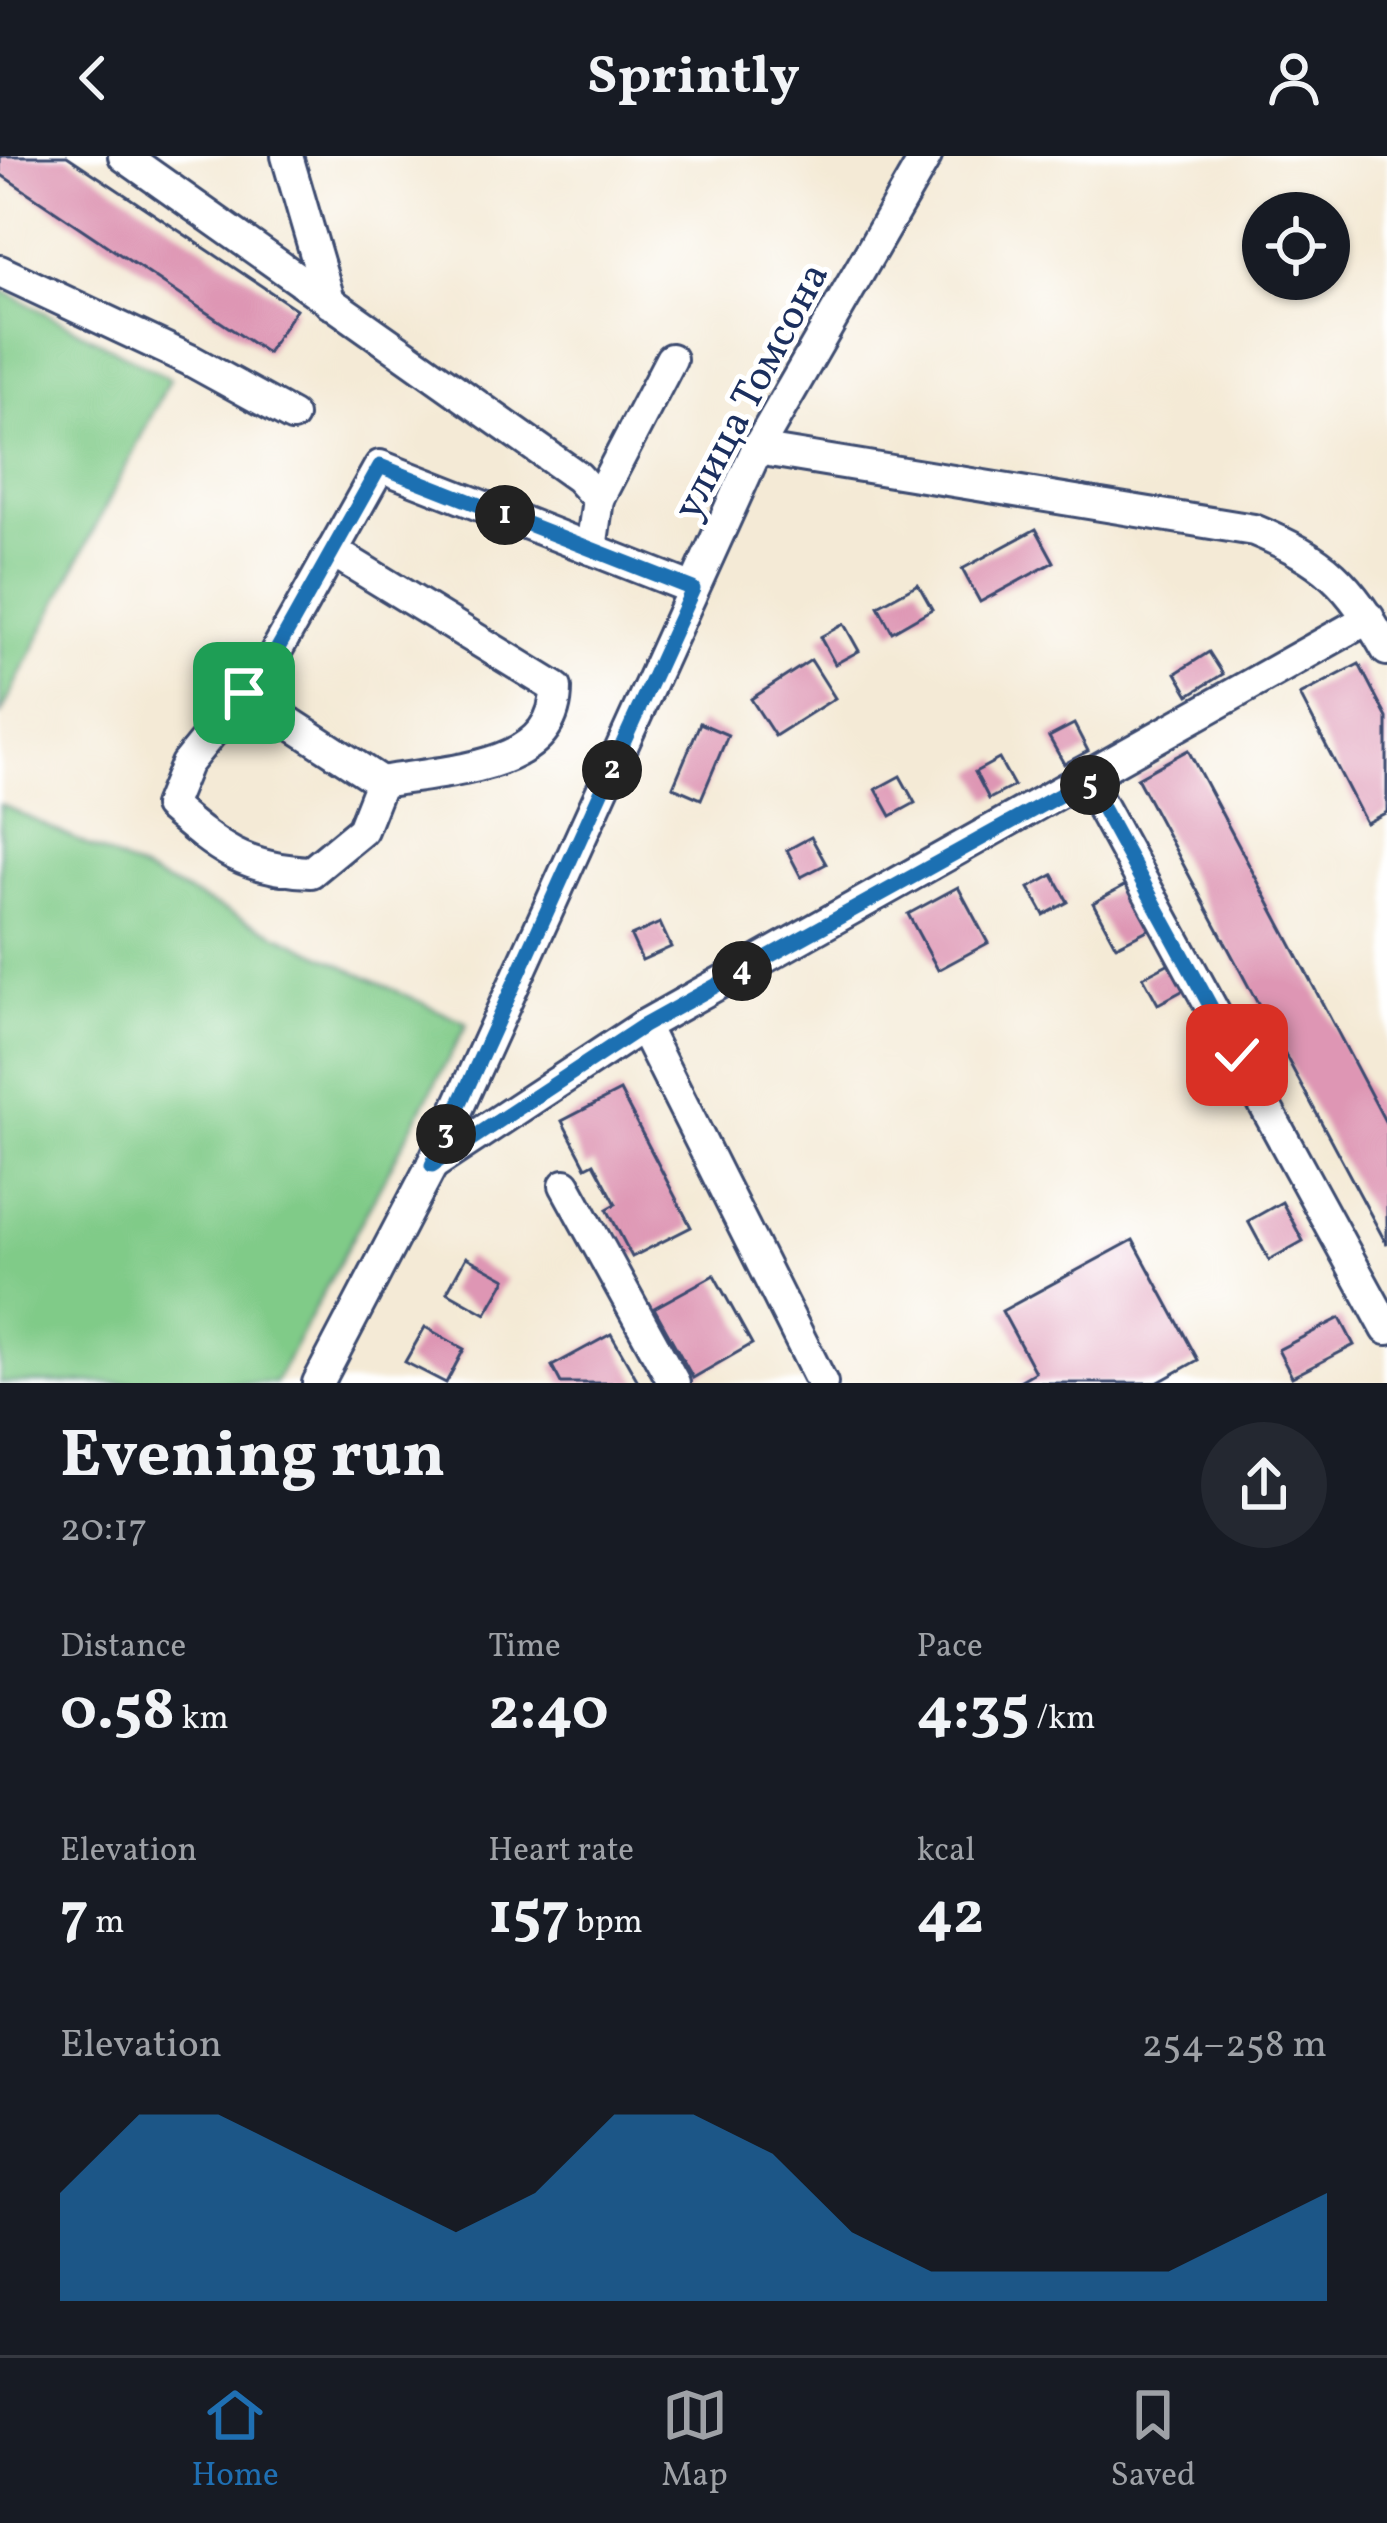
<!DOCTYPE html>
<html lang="en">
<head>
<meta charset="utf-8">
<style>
  body { margin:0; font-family:Vollkorn,serif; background:#242831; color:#f1f3f6; height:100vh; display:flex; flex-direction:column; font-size:45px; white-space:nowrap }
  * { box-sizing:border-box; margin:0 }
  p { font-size:39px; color:#9ea1a6 }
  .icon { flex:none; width:66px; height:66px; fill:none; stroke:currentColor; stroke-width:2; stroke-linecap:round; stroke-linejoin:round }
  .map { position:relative; height:1227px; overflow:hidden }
  .sheet { display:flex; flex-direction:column; background:#171b24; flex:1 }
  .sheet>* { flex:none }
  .fabs { position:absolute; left:1242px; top:36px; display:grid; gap:24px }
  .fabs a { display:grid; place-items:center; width:108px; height:108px; border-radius:50%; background:#171b24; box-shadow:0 3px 9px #0004; font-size:60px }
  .pin { position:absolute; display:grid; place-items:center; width:102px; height:102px; color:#fff; margin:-51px; border-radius:24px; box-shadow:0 6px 18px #0006 }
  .km { position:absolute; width:60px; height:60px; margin:-30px; border-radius:50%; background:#222; color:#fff; font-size:33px; line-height:60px; text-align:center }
  .round { display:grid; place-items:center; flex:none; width:126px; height:126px; border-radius:63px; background:#242831 }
  .head { display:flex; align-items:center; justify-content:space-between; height:204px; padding:0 60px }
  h1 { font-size:66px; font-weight:700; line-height:90px }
  .metrics { display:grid; grid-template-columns:repeat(3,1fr); gap:18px; height:204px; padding:12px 60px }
  .metrics div { display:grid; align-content:center }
  .metrics b { font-size:60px; font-weight:700 }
  .metrics small { font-size:33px; font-weight:400 }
  .metrics p { font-size:33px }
  .chart { height:336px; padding:24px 60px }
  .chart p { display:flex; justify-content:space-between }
  .chart svg { width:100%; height:216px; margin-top:12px; fill:#1f6fb2; opacity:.7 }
  header { display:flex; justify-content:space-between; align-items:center; height:156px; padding:0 60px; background:#171b24; font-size:54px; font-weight:700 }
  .dock { display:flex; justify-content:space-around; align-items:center; height:168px; border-top:3px solid #363941; background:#171b24; font-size:33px; color:#9ea1a6 }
  .dock a { display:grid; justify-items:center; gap:6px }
  .dock .current { color:#1f6fb2 }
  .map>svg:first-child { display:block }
  .green { fill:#80cb88; stroke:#4e7d73; stroke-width:3 }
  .building { fill:#de96b4 }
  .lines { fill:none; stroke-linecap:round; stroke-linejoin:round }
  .minor-casing { stroke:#3c4b70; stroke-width:36 }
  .minor { stroke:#fff; stroke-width:30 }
  .route-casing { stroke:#fff; stroke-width:24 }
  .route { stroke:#1f6fb2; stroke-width:15 }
  .labels { text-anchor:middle; stroke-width:10; stroke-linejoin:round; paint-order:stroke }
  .street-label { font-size:42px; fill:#1b2f5e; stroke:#fff }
</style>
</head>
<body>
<header><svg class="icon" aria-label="back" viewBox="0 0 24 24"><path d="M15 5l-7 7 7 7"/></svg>Sprintly<svg class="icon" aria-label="person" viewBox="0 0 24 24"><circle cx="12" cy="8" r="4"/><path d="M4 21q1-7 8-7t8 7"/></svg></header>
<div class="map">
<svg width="1387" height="1227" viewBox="0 0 1387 1227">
  <rect width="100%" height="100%" fill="#fff"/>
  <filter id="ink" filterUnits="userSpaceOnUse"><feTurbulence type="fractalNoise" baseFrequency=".00833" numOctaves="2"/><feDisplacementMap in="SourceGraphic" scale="24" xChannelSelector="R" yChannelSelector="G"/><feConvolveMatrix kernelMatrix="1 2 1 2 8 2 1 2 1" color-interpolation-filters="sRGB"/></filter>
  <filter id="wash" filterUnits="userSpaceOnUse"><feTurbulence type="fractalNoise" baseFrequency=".004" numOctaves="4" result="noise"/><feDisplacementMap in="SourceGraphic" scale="48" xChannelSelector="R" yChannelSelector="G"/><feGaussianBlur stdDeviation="2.7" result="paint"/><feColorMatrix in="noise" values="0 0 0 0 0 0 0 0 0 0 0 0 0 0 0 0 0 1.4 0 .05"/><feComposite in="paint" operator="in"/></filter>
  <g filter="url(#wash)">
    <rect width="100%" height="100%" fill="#f4ead6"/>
    <g class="green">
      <polygon points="0,133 170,223 0,560"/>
      <polygon points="0,648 467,868 275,1227 0,1227"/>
    </g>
    <g id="blocks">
      <g class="building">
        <polygon points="0,0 67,0 296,153 267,197 0,18"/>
        <polygon points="1036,373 1054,406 980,446 962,413"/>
        <polygon points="918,428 932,453 892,476 878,450"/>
        <polygon points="844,468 859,495 835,508 820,481"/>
        <polygon points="1209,496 1223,518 1189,539 1176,517"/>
        <polygon points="811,504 835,542 775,580 751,543"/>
        <polygon points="1359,508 1387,562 1387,656 1366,667 1300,539"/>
        <polygon points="700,567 728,579 701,643 673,631"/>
        <polygon points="1074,568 1088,595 1064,608 1049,581"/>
        <polygon points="1188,594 1387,969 1387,1089 1137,622"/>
        <polygon points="999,603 1014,630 989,643 975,616"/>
        <polygon points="900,620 915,647 891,660 876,633"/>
        <polygon points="811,681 826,708 801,721 787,694"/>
        <polygon points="1053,719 1068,746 1044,759 1029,732"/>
        <polygon points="1131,726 1155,770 1116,790 1093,747"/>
        <polygon points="958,731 988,787 938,814 908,758"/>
        <polygon points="660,767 671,791 642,804 631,780"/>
        <polygon points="1179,802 1193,829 1158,848 1143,821"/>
        <polygon points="620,935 691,1071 632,1101 607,1053 616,1048 594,1007 586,1011 562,965"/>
        <polygon points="1282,1046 1303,1085 1269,1104 1248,1065"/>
        <polygon points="1133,1084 1198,1204 1157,1227 1016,1227 1035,1216 1002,1155"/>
        <polygon points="466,1101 506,1123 486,1158 447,1136"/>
        <polygon points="714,1119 752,1188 693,1222 654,1152"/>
        <polygon points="1340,1162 1354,1189 1292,1221 1278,1194"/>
        <polygon points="425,1171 464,1193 446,1227 405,1206"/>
        <polygon points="611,1178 639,1227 561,1227 552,1210"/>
      </g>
    </g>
  </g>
  <g filter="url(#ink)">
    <use href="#blocks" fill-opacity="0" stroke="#3c4b70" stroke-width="3"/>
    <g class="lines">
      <defs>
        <g id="minor">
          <polyline points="124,0 578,321 598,343 591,393"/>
          <polyline points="287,0 330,147"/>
          <polyline points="0,115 190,204 292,260"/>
          <path d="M 757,293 L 1254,374 C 1326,404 1348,426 1387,494"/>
          <polyline points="598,343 671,203"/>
          <path d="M 332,395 L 556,532 C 556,616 443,614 381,626"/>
          <path d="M 244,537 L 381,626 L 362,674 L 311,716 C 244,713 219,693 169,650 L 186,608 L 273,501 L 380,310 L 693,433"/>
          <polyline points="1087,624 1387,1173"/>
          <polyline points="643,870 822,1227"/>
          <polyline points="432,1009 643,870 1369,462"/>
          <polyline points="565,1029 674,1227"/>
          <polyline points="318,1227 432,1009 757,293 926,0"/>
        </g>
      </defs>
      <use href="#minor" class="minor-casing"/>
      <use href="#minor" class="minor"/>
    </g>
  </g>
  <g class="lines" filter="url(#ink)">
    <defs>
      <polyline id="route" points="244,537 273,501 380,310 693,433 432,1009 643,870 1087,624 1237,899"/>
    </defs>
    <use href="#route" class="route-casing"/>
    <use href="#route" class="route"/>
  </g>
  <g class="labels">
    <g class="street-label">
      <text transform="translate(749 234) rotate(-62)" y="15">улица Томсона</text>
    </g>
  </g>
</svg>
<div class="fabs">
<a><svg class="icon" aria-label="locate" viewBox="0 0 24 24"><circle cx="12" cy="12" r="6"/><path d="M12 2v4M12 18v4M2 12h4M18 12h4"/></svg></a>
</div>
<div class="pin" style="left:244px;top:537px;background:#1e9e55"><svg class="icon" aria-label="arrive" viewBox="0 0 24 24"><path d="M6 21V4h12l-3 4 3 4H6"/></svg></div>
<div class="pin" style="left:1237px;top:899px;background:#d93025"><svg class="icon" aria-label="check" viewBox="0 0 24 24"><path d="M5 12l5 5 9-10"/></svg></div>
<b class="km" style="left:505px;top:359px">1</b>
<b class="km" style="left:612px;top:614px">2</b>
<b class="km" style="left:446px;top:978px">3</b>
<b class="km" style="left:742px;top:815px">4</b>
<b class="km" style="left:1090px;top:629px">5</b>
</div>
<section class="sheet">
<div class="head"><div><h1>Evening run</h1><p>20:17</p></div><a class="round"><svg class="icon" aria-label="share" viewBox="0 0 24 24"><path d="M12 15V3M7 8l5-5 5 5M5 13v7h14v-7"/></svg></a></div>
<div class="metrics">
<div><p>Distance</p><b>0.58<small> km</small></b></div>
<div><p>Time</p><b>2:40</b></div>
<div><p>Pace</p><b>4:35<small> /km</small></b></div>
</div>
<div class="metrics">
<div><p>Elevation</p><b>7<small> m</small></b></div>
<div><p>Heart rate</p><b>157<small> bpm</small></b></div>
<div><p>kcal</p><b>42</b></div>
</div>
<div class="chart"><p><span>Elevation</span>254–258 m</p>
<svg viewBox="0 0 160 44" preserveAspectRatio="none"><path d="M0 44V22L10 6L20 6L30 14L40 22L50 30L60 22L70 6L80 6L90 14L100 30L110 38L120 38L130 38L140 38L150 30L160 22V44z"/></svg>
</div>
</section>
<nav class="dock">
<a class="current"><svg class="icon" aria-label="home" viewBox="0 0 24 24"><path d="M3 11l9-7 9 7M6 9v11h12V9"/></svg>Home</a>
<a><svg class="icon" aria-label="map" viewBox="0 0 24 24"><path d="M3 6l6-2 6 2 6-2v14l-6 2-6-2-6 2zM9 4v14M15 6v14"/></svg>Map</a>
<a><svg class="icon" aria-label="saved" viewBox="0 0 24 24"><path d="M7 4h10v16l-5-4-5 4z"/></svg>Saved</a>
</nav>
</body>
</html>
